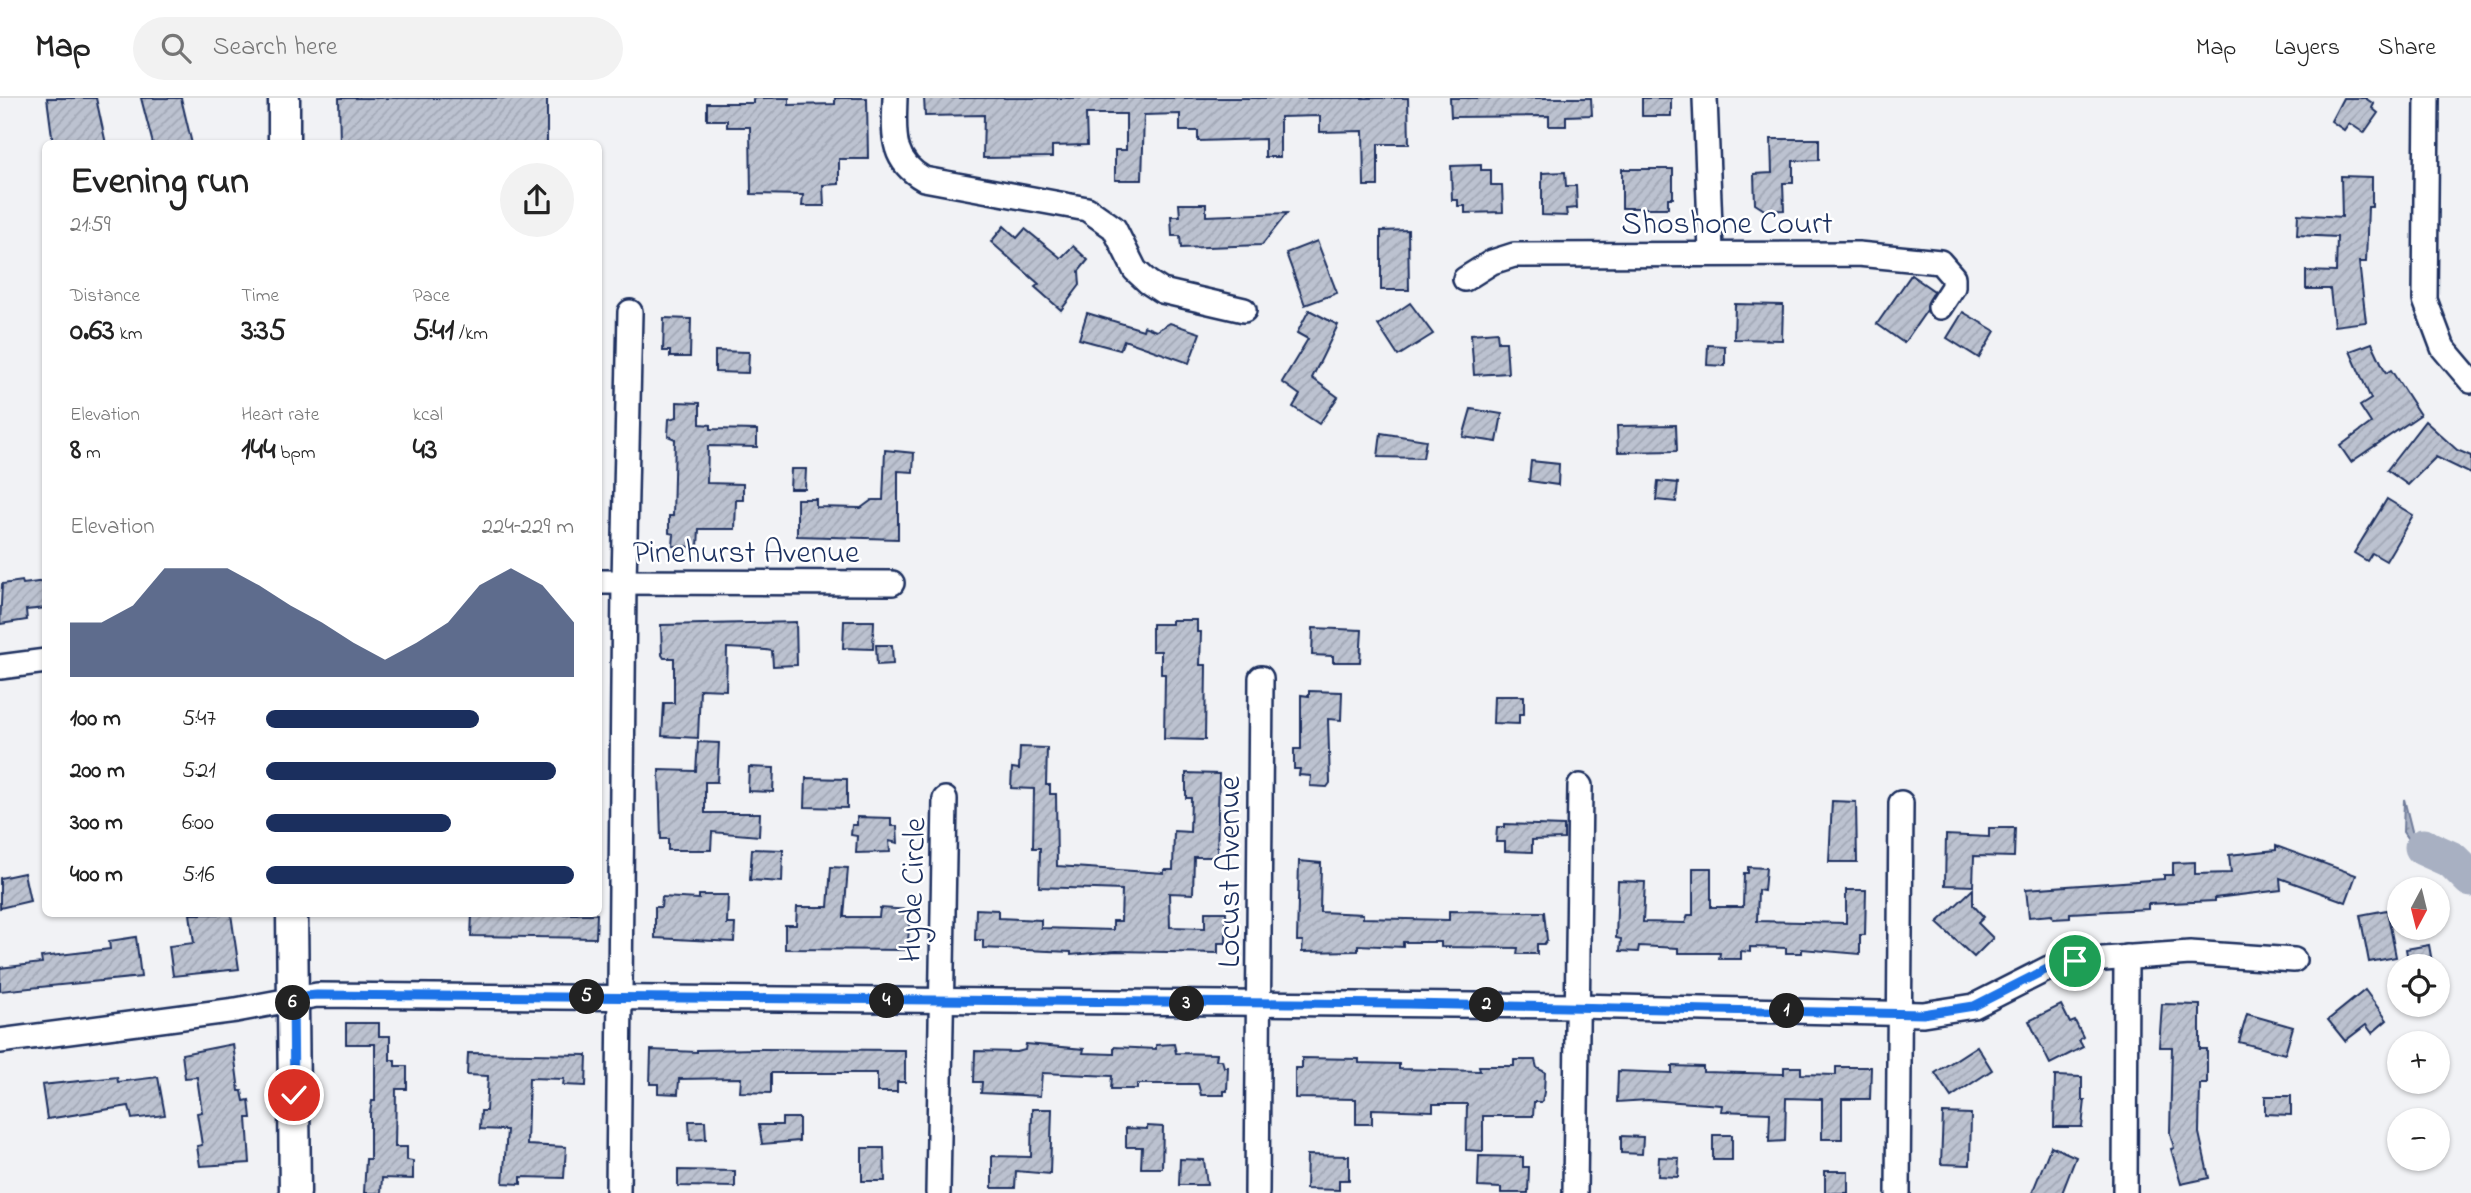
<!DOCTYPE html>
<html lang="en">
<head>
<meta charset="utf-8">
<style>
  body { margin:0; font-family:"Indie Flower",sans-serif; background:#f2f2f2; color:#222; height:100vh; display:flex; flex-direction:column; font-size:26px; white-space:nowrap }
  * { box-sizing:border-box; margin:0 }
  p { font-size:23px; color:#767676 }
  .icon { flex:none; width:38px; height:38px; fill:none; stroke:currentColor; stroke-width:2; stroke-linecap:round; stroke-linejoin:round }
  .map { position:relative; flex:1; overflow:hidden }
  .details { position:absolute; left:42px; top:42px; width:560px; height:777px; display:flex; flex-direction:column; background:#fff; border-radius:10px; box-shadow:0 2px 5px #0004 }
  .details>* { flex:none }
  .needle { width:46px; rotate:187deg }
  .tools { position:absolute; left:2387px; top:779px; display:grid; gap:14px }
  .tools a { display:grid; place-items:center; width:63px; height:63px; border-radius:50%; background:#fff; box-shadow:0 2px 5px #0004; font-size:35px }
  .pin { position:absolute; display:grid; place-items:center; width:60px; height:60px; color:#fff; margin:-30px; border:4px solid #fff; border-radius:50%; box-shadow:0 2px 7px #0007 }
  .km { position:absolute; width:35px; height:35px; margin:-18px; border-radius:50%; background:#222; color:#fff; font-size:19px; line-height:35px; text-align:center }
  .round { display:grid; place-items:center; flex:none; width:74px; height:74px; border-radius:37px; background:#f2f2f2 }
  .head { display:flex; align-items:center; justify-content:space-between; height:119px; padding:0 28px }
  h1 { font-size:38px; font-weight:800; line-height:52px }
  .figures { display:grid; grid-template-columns:repeat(3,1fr); gap:10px; height:119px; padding:7px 28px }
  .figures div { display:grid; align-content:center }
  .figures b { font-size:30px; font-weight:800 }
  .figures small { font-size:19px; font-weight:400 }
  .figures p { font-size:19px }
  .chart { height:196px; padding:14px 28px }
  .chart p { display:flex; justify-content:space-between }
  .chart svg { width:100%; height:126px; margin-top:7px; fill:#1b2f5e; opacity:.7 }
  ul { padding:0 28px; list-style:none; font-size:23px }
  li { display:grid; grid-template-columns:112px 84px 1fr; align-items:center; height:52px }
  li i { height:18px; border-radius:9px; background:#1b2f5e }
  header { display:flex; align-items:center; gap:42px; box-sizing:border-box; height:98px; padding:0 35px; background:#fff; border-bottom:2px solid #e0e0e0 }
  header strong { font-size:33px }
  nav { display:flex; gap:38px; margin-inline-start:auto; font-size:24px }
  .search { width:490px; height:63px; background:#f2f2f2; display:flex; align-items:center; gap:18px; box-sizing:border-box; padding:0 24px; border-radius:38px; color:#767676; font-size:26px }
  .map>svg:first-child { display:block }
  .water { fill:url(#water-ripples); stroke:#707c9a; stroke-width:2 }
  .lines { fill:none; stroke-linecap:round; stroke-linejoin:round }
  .river { stroke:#a8b0c2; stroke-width:37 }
  .building { fill:url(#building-hatch); stroke:#1b2f5e; stroke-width:2 }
  .minor-casing { stroke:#1b2f5e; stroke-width:28 }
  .major-casing { stroke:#1b2f5e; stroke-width:35 }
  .minor { stroke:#fff; stroke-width:23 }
  .major { stroke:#fff; stroke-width:30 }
  .route-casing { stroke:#fff; stroke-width:14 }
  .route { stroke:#1a73e8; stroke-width:9 }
  .labels { text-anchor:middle; stroke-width:5; stroke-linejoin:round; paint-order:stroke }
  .street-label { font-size:32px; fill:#1b2f5e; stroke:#fff }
</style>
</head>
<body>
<header>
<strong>Map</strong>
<div class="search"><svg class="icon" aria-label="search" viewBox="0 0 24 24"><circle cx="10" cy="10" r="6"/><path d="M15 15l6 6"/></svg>Search here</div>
<nav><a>Map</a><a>Layers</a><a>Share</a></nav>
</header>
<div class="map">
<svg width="2471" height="1095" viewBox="0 0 2471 1095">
  <defs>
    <pattern id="water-ripples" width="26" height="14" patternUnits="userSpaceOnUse" patternTransform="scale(1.75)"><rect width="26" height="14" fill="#a8b0c2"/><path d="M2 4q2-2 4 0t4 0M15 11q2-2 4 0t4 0" fill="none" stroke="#8890a1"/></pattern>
    <pattern id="building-hatch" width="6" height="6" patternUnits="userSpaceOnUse" patternTransform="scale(1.75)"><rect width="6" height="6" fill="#bcc2d0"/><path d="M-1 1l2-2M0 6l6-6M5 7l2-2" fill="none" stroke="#a1a7b5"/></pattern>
  </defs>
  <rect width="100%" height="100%" fill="#f1f2f5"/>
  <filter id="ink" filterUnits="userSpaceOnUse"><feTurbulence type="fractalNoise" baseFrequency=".0143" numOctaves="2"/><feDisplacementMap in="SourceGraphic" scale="14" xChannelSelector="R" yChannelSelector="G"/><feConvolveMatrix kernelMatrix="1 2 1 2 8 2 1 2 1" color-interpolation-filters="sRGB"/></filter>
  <g filter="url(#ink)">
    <polygon class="water" points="2404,701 2412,733 2417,741 2471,779 2471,794 2412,747 2403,734"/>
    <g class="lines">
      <polyline class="river" points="2423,749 2452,762 2471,781"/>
    </g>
    <g class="building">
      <polygon points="47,0 96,0 106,46 53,46"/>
      <polygon points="141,0 181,0 192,46 153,46"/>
      <polygon points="339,0 547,0 547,46 340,46"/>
      <polygon points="758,0 789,0 789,7 835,6 835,0 867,0 868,61 839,61 839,86 823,87 824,108 802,108 803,97 751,96 750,29 727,29 727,22 707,22 707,5 753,5 753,1"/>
      <polygon points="924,0 1408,0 1409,46 1378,46 1378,88 1364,88 1363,33 1320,34 1320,18 1280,19 1280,59 1265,59 1265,41 1198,43 1198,33 1180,33 1180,16 1144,17 1142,82 1115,82 1115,52 1126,52 1126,16 1086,16 1087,47 1052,48 1052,59 983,60 984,17 925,18"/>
      <polygon points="1450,0 1591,0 1592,17 1566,18 1566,28 1549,28 1549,18 1451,19"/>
      <rect x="1642" y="0" width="29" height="18"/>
      <polygon points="2343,0 2365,0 2374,6 2372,10 2378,15 2364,35 2349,25 2344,32 2331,23"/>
      <polygon points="1771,41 1819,41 1819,62 1793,63 1793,85 1783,85 1784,112 1766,113 1755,106 1754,76 1772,75"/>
      <polygon points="1481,67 1481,72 1491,72 1491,87 1502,87 1503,114 1465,115 1465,108 1458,108 1458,102 1452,102 1451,68"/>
      <polygon points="1622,71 1673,71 1673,100 1668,100 1668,110 1622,110"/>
      <polygon points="1565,74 1566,88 1576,88 1577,110 1566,111 1567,118 1542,117 1542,75"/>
      <polygon points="2341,78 2372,79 2372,109 2368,109 2366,164 2359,164 2366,224 2334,228 2330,191 2306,191 2306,173 2336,174 2337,139 2297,137 2298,116 2342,119"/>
      <polygon points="1179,106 1206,106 1206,118 1287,115 1262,147 1181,150 1180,138 1172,138 1171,118 1180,118"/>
      <polygon points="1004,128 1017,140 1025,131 1061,160 1073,148 1088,162 1079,173 1080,187 1061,212 1035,189 1039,186 991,144"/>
      <polygon points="1408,132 1409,192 1381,192 1381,133"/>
      <polygon points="1317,143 1337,195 1305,207 1286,155"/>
      <polygon points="1911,177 1934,193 1927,212 1904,245 1877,226"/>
      <polygon points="1410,205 1433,236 1398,258 1378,227"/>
      <polygon points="1735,206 1783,207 1782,242 1734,241"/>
      <polygon points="1309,212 1338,227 1312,280 1338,299 1319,326 1293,309 1300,297 1282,284 1308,241 1297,235"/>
      <polygon points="1963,214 1995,233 1979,260 1947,240"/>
      <polygon points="1087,215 1143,232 1144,228 1156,233 1170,225 1200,235 1189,265 1124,242 1120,252 1079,241"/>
      <polygon points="664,220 691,221 690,259 670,259 670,253 663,253"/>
      <polygon points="1497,234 1498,244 1506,244 1508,275 1474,277 1471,236"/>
      <polygon points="2372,245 2386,275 2391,272 2420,317 2351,364 2340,348 2371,325 2360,308 2371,301 2350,253"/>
      <polygon points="1708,247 1725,248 1725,268 1707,267"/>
      <polygon points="715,253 749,254 748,275 715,274"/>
      <polygon points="677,304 700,305 700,326 711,327 711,331 757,332 757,349 708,348 707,385 743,386 743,402 736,402 735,431 699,431 698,449 673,448 674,436 669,435 669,418 673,418 675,341 668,338 669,321 677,319"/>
      <polygon points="1471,311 1502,316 1497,344 1463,339"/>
      <polygon points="2425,323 2457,352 2471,358 2471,376 2436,359 2408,387 2387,372"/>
      <polygon points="1676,327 1677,353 1618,354 1617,328"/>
      <polygon points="1381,335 1426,342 1423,360 1378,359"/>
      <polygon points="885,352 914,355 913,374 898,373 898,441 797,438 797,401 816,401 816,409 861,410 872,402 883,402"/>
      <polygon points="1531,363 1559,366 1558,387 1529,383"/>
      <polygon points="791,371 806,371 805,391 790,391"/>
      <polygon points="1658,383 1678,385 1676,404 1656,402"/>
      <polygon points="2387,401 2413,417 2386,463 2372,455 2367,463 2354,455"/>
      <polygon points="22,483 23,486 46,483 46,510 26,512 27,522 0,526 2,486"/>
      <polygon points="1172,522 1197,522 1197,534 1201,534 1200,567 1206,567 1205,642 1164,641 1165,576 1161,576 1161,553 1152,553 1152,526 1172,526"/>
      <polygon points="844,523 874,523 873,551 843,550"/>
      <polygon points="796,524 797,567 773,568 772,553 766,552 727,550 726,592 700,591 698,640 662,638 664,605 674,605 674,560 664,560 662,557 661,527"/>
      <polygon points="1313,530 1362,532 1360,564 1333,564 1333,558 1312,557"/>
      <polygon points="876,547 892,547 893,566 877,567"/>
      <polygon points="1309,593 1342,594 1341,622 1328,621 1330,685 1327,689 1310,688 1311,678 1299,677 1300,671 1294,671 1294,651 1301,651 1301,597 1309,598"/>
      <polygon points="1494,598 1524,598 1524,616 1519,616 1519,626 1493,625"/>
      <polygon points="698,644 719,645 717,684 705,684 705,715 760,715 759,738 712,734 711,752 668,752 668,741 661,741 659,672 696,673"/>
      <polygon points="1020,649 1047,650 1046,687 1050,687 1050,696 1056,696 1057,768 1164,775 1164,772 1173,772 1174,733 1190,734 1191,700 1186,700 1186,675 1219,676 1217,759 1194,759 1193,796 1169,795 1170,829 1205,830 1205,814 1226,814 1226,845 1218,845 1218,855 1116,853 1071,857 1071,854 983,850 983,842 975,842 976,811 998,812 998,820 1041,822 1041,830 1113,832 1113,823 1121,823 1122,792 1039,789 1040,750 1033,750 1034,691 1011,690 1012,670 1019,671"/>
      <polygon points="749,669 774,670 773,694 748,693"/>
      <polygon points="806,680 847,681 847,710 805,709"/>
      <polygon points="1832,703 1856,704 1857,764 1829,764"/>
      <polygon points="857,719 891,720 891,728 897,728 898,745 889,743 890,754 856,755 857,738 851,737 852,727 857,727"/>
      <polygon points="1505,726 1564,728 1564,741 1532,742 1532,754 1505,753 1505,744 1496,744 1497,729 1505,729"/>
      <polygon points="1989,730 2015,730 2014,759 1974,758 1973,788 1945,787 1946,737 1989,739"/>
      <polygon points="2276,748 2356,777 2346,804 2280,780 2281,792 2215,800 2215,803 2148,806 2148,811 2070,815 2070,820 2053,821 2052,817 2029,819 2026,791 2164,781 2164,777 2173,777 2173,765 2195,764 2195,776 2231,775 2229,757 2276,752"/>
      <polygon points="752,751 783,752 782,784 750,782"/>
      <polygon points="1299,763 1321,765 1320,814 1363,816 1363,820 1449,822 1449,813 1544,814 1547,842 1544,846 1537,846 1537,856 1517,856 1518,850 1441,849 1441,844 1403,844 1403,849 1358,847 1358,853 1302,854 1303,843 1297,843"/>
      <polygon points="831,769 848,770 844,819 879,819 880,810 911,812 907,852 785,851 785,827 796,827 797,809 828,809"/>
      <polygon points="1748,769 1766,770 1764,793 1758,792 1757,823 1846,825 1846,792 1866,792 1865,837 1860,837 1860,856 1802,851 1802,855 1786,855 1786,850 1750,849 1750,854 1741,853 1741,861 1719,861 1720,855 1678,855 1678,850 1639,848 1638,854 1620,853 1621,841 1616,840 1618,783 1645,784 1643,824 1685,825 1688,817 1693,817 1693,770 1711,770 1711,809 1743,809 1744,775 1748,775"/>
      <polygon points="24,775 30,803 0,810 0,780"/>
      <polygon points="1973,791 1973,807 1984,819 1978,825 1993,840 1974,859 1937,825"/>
      <polygon points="699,797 728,797 727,826 735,826 734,844 655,840 655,809 661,809 662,799 699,801"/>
      <polygon points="2387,812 2396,859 2369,864 2360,817"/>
      <polygon points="190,816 231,816 239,871 173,878 169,848 194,845"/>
      <polygon points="472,816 597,816 596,840 471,838"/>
      <polygon points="136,839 141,879 0,893 0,870 42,865 41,859 110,851 109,843"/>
      <polygon points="2429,847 2432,864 2409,868 2406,851"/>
      <polygon points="2365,892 2387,922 2372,935 2366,927 2345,943 2328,922"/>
      <polygon points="2162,906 2200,907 2200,951 2207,951 2207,986 2200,986 2199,1035 2209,1080 2181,1086 2171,1051 2174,1050 2170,1035 2172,949 2159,949"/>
      <polygon points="2061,907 2070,925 2075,923 2083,939 2079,942 2083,949 2050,966 2029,923"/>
      <polygon points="2247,916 2293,929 2285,956 2239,944"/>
      <polygon points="346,925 379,925 379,938 390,938 390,962 395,962 395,968 407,968 407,991 396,991 395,1049 407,1049 407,1062 413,1063 413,1081 382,1080 381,1095 364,1095 366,1061 370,1061 370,1015 372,1003 375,1003 375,946 346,946"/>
      <polygon points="233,946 239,993 242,993 244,1003 249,1002 251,1020 247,1020 250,1065 200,1068 197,1048 202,1047 197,1015 202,1014 197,979 185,980 182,956"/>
      <polygon points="1026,946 1084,951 1083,955 1114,956 1114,949 1156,951 1156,947 1174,946 1176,955 1217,956 1216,962 1222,962 1224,969 1228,969 1227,993 1224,993 1224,997 1201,997 1198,986 1137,986 1137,991 1111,991 1112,978 1042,975 1040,998 981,995 982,984 974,984 975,953 1017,954 1025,952"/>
      <polygon points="1977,948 1992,972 1951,999 1935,975"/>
      <polygon points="760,951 905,952 905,984 897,984 897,994 877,994 877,975 771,975 771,995 740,994 741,980 679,981 678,996 658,995 658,986 650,986 651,952 697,954 697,952"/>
      <polygon points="468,955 587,957 586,988 563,987 564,981 529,980 527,1047 566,1049 564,1080 521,1079 521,1086 503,1085 507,1032 480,1031 481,1013 486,1013 488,978 467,977"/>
      <polygon points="1302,960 1359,961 1359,965 1399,966 1399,971 1480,973 1479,968 1514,968 1514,962 1535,962 1537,970 1545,974 1544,994 1542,1004 1534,1004 1533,1018 1483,1018 1483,1053 1466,1052 1467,1006 1433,1006 1433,1013 1372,1011 1372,1026 1356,1026 1356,1001 1295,1000 1295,970 1302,970"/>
      <polygon points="1672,968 1703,969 1703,974 1784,976 1784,969 1801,969 1801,976 1836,977 1836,969 1871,969 1870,1001 1842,1001 1842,1041 1822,1041 1822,1001 1786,1000 1785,1043 1769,1044 1770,1015 1721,1013 1722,1007 1648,1002 1617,1004 1618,973 1672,975"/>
      <polygon points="2055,978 2082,979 2082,1002 2085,1002 2082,1029 2054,1029"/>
      <polygon points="117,979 118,984 158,979 165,1017 132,1021 129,1008 47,1021 42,987"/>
      <polygon points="2265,998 2291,998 2291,1017 2265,1016"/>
      <polygon points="1032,1011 1052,1011 1050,1076 1016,1073 1015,1090 992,1090 992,1058 1031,1059"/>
      <polygon points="1943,1015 1971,1016 1970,1067 1941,1066"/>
      <polygon points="782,1020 799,1020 799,1043 762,1046 759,1027 782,1027"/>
      <polygon points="689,1023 705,1023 706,1041 690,1042"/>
      <polygon points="1147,1028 1163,1029 1162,1070 1141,1070 1142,1049 1126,1049 1126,1030 1147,1031"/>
      <rect x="1713" y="1037" width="19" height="25"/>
      <polygon points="1621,1038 1643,1039 1642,1056 1621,1055"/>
      <polygon points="2051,1048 2076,1059 2062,1095 2032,1095"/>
      <polygon points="862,1050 884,1050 885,1083 862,1083"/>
      <polygon points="1307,1057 1349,1058 1349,1082 1339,1082 1339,1092 1306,1091"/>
      <polygon points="1479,1058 1523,1059 1523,1069 1529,1069 1528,1095 1501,1095 1501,1090 1478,1089"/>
      <polygon points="1659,1059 1679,1060 1678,1079 1658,1078"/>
      <polygon points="1180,1061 1204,1062 1207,1087 1179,1087"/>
      <polygon points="678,1072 735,1073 735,1089 678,1088"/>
      <rect x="1825" y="1073" width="23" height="22"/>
    </g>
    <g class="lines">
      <defs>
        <g id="minor">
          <path d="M 895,0 C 894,35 890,62 924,81 L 1087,111 L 1114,130 L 1135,172 L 1148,184 L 1162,193 L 1244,212"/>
          <polyline points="1705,0 1711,154"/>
          <polyline points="2427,0 2425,202 2443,250 2471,283"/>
          <polyline points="1465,181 1492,164 1514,157 1858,156 1940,164 1953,179 1953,189 1940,209"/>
          <polyline points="598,484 892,485"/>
          <polyline points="0,569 46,563"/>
          <polyline points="0,943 236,912 317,897 1577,908 1923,916 1974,908 2049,870 2075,863 2190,855 2294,862"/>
          <polyline points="618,1095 624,484 630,214"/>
          <polyline points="938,1095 945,701"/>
          <polyline points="1257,1095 1261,580"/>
          <polyline points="1575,1095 1580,688"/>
          <polyline points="1898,1095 1901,705"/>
          <polyline points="2125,1095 2126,859"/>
        </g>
        <g id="major">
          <polyline points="284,0 284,46"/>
          <polyline points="292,816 295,1095"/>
        </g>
      </defs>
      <use href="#minor" class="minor-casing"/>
      <use href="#major" class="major-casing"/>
      <use href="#minor" class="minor"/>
      <use href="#major" class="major"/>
    </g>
  </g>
  <g class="lines" filter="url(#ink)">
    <defs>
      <polyline id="route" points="294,997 293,899 317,897 1408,906 1923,916 1974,908 2049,870 2075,863"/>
    </defs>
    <use href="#route" class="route-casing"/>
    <use href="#route" class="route"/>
  </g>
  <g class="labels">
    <g class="street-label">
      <text x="1727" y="135">Shoshone Court</text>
      <text x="746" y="464">Pinehurst Avenue</text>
      <text transform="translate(1228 774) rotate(-90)" y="11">Locust Avenue</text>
      <text transform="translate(911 792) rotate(-88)" y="11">Hyde Circle</text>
    </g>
  </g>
</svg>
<div class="tools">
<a><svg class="needle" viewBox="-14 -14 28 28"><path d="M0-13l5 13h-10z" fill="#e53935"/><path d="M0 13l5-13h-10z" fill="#767676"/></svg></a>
<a><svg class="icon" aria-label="locate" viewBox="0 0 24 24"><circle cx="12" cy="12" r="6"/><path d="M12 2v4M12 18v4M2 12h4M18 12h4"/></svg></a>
<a>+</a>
<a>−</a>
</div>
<div class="pin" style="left:2075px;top:863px;background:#1e9e55"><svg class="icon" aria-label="arrive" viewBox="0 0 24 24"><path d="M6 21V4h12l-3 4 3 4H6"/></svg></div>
<div class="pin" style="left:294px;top:997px;background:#d93025"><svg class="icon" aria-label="check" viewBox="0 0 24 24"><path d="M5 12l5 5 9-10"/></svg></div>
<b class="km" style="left:1787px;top:913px">1</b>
<b class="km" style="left:1487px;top:907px">2</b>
<b class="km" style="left:1187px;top:906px">3</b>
<b class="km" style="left:887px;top:903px">4</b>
<b class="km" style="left:587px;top:899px">5</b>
<b class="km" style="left:293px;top:905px">6</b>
<section class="details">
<div class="head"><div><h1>Evening run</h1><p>21:59</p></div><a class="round"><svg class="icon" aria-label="share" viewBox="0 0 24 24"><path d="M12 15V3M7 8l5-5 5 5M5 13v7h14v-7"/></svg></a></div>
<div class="figures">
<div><p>Distance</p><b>0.63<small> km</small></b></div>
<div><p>Time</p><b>3:35</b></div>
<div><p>Pace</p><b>5:41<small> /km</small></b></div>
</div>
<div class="figures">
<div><p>Elevation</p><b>8<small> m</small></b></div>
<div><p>Heart rate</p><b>144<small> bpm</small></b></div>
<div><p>kcal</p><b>43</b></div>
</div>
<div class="chart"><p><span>Elevation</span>224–229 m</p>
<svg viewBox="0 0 160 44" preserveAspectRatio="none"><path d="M0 44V25L10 25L20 19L30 6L40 6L50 6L60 12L70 19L80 25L90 32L100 38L110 32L120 25L130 12L140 6L150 12L160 25V44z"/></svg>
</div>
<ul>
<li><b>100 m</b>5:47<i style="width:69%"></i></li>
<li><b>200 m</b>5:21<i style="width:94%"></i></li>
<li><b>300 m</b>6:00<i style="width:60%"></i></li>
<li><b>400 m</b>5:16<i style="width:100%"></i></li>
</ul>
</section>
</div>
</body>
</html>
